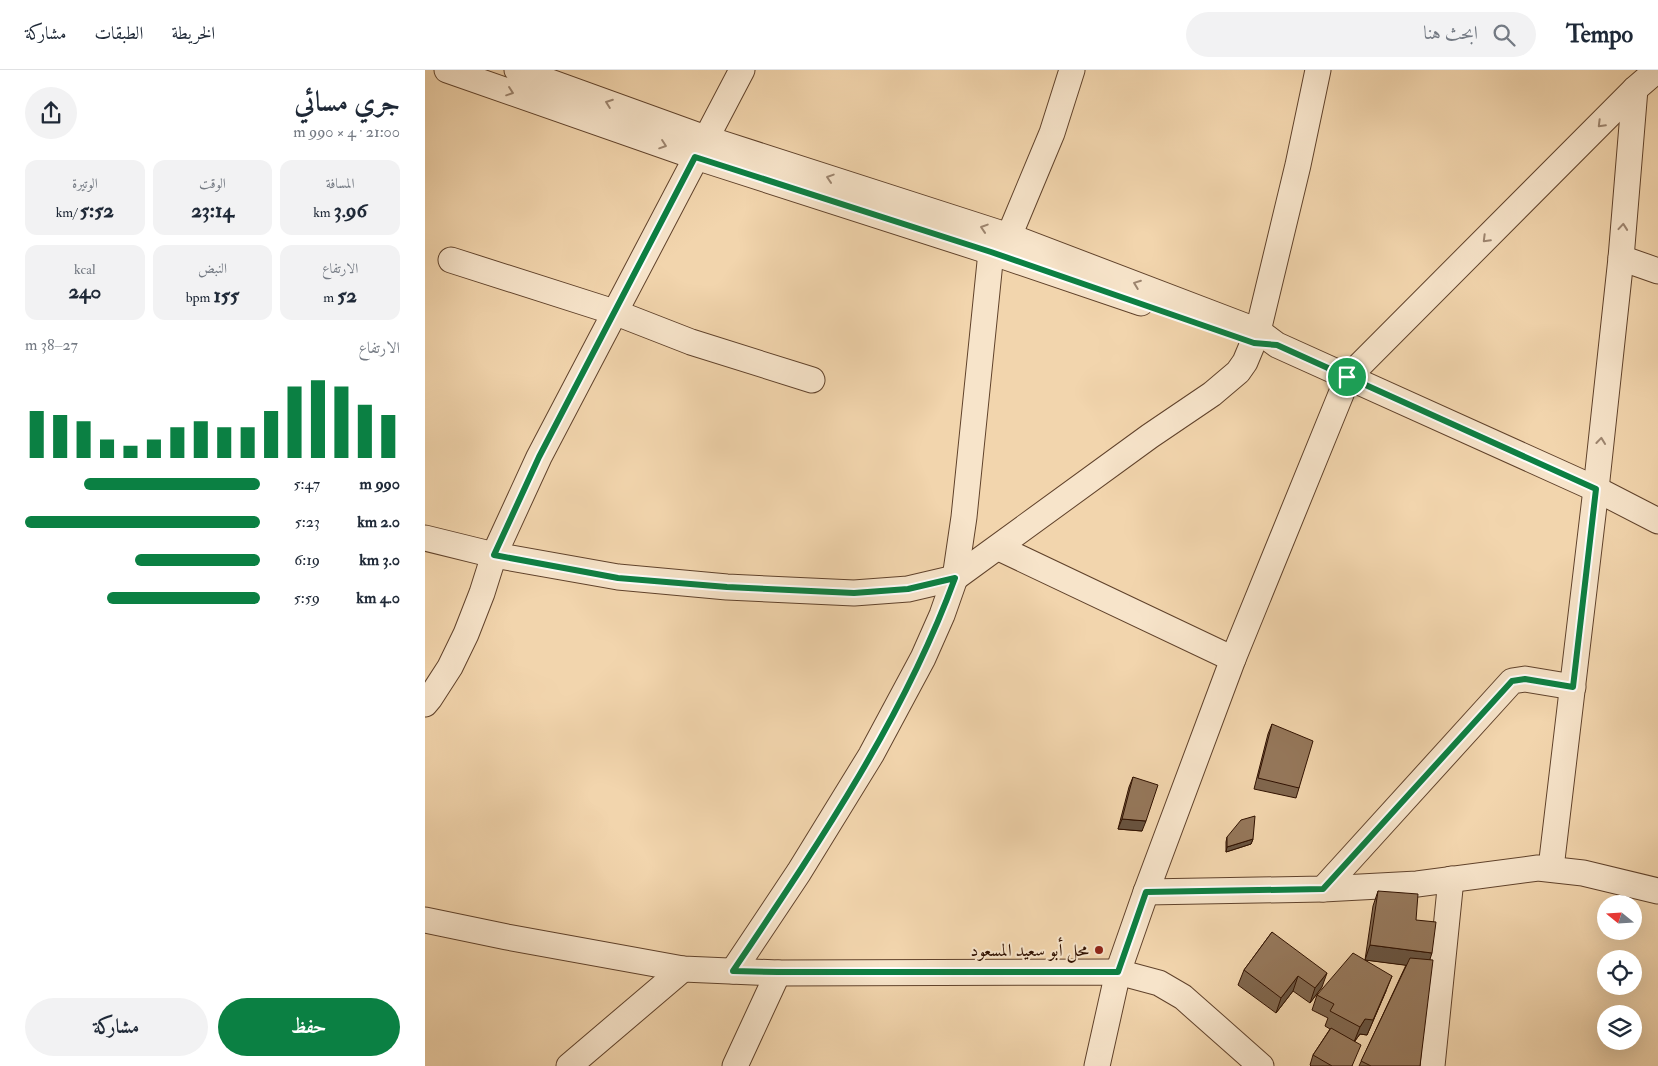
<!DOCTYPE html>
<html lang="ar">
<head>
<meta charset="utf-8">
<style>
  body { margin:0; font-family:"IM FELL Double Pica",Amiri,serif; background:#f2f2f3; color:#1f2937; direction:rtl; height:100vh; display:flex; flex-direction:column; font-size:19px; white-space:nowrap }
  * { box-sizing:border-box; margin:0 }
  p { font-size:16px; color:#747a83 }
  .icon { flex:none; width:28px; height:28px; fill:none; stroke:currentColor; stroke-width:2; stroke-linecap:round; stroke-linejoin:round }
  .map { position:relative; flex:1; overflow:hidden; direction:ltr }
  .details { display:flex; flex-direction:column; background:#fff; width:425px }
  .details>* { flex:none }
  .needle { width:32px; rotate:288deg }
  .tools { position:absolute; left:1172px; top:825px; display:grid; gap:10px }
  .tools a { display:grid; place-items:center; width:45px; height:45px; border-radius:50%; background:#fff; box-shadow:0 5px 20px #0002; font-size:25px }
  .pin { position:absolute; display:grid; place-items:center; width:42px; height:42px; color:#fff; margin:-21px; border:2px solid #fff; border-radius:50%; box-shadow:0 1px 5px #0007 }
  .round { display:grid; place-items:center; flex:none; width:52px; height:52px; border-radius:26px; background:#f2f2f3 }
  .overview { display:flex; align-items:center; justify-content:space-between; height:85px; padding:0 25px }
  h1 { font-size:28px; font-weight:800; line-height:38px }
  .metrics { display:grid; grid-template-columns:repeat(3,1fr); gap:8px; height:85px; padding:5px 25px }
  .metrics div { display:grid; align-content:center; border-radius:12px; background:#f2f2f3; text-align:center }
  .metrics b { font-size:21px; font-weight:800 }
  .metrics small { font-size:14px; font-weight:400 }
  .metrics p { font-size:14px }
  .chart { height:140px; padding:10px 25px }
  .chart p { display:flex; justify-content:space-between }
  .chart svg { width:100%; height:90px; margin-top:5px; stroke:#0b8043; stroke-width:6 }
  .cta { display:flex; gap:10px; margin-top:auto; padding:10px 25px }
  .cta a { flex:1; height:58px; border-radius:30px; background:#0b8043; color:#fff; font-size:20px; font-weight:800; line-height:58px; text-align:center }
  .cta a+a { background:#f2f2f3; color:#1f2937 }
  ul { padding:0 25px; list-style:none; font-size:16px }
  li { display:grid; grid-template-columns:80px 60px 1fr; align-items:center; height:38px }
  li i { height:12px; border-radius:6px; background:#0b8043 }
  header { display:flex; align-items:center; gap:30px; box-sizing:border-box; height:70px; padding:0 25px; background:#fff; border-bottom:1px solid #e0e1e3 }
  header strong { font-size:24px }
  nav { display:flex; gap:28px; margin-inline-start:auto; font-size:18px }
  .search { width:350px; height:45px; background:#f2f2f3; display:flex; align-items:center; gap:12px; box-sizing:border-box; padding:0 18px; border-radius:28px; color:#747a83; font-size:19px }
  main { display:flex; flex:1; min-height:0 }
  .map>svg:first-child { display:block }
  .lines { fill:none; stroke-linecap:round; stroke-linejoin:round }
  .minor-casing { stroke:#60422b; stroke-width:27 }
  .minor { stroke:#f7e4ca; stroke-width:25 }
  .wall { fill:#80664d; stroke:#301100 }
  .shaded-wall { fill:#68533f; stroke:#301100 }
  .building { fill:#95775a; stroke:#301100 }
  .oneway { stroke:#9d856f }
  .route-casing { stroke:#fff; stroke-width:10 }
  .route { stroke:#0b8043; stroke-width:6 }
  .poi-dot { fill:#8f2418; stroke:#f7e4ca; stroke-width:2 }
  .labels { text-anchor:middle; stroke-width:4; stroke-linejoin:round; paint-order:stroke }
  .poi-label { font-size:18px; fill:#301100; stroke:#f7e4ca; text-anchor:end }
</style>
</head>
<body>
<header>
<strong>Tempo</strong>
<div class="search"><svg class="icon" aria-label="search" viewBox="0 0 24 24"><circle cx="10" cy="10" r="6"/><path d="M15 15l6 6"/></svg>ابحث هنا</div>
<nav><a>الخريطة</a><a>الطبقات</a><a>مشاركة</a></nav>
</header>
<main>
<div class="map">
<svg width="1233" height="996" viewBox="0 0 1233 996">
  <rect width="100%" height="100%" fill="#f2d5ad"/>
  <filter id="stains"><feTurbulence type="fractalNoise" baseFrequency=".004" numOctaves="4"/><feColorMatrix values="0 0 0 0 .2 0 0 0 0 .09 0 0 0 0 .02 0 0 0 .5 -.17"/></filter>
  <radialGradient id="worn" r=".72"><stop offset=".6" stop-color="#630" stop-opacity="0"/><stop offset="1" stop-color="#630" stop-opacity=".3"/></radialGradient>
  <g class="lines">
    <defs>
      <g id="minor">
        <polyline points="22,0 271,87 566,182 716,233"/>
        <polyline points="92,0 280,68 584,166 833,261 852,275 1171,419 1233,451"/>
        <polyline points="584,166 627,63 647,0"/>
        <polyline points="1196,188 1233,201"/>
        <polyline points="26,190 189,242 266,272 387,310"/>
        <polyline points="0,468 69,485 193,507 302,517 429,523 483,519 530,508 725,366 787,324 813,302 820,292 833,261 873,95 893,0"/>
        <polyline points="574,478 808,589"/>
        <polyline points="0,634 5,628 25,597 41,564 57,523 69,485 114,387 317,0"/>
        <polyline points="1126,798 1171,419 1196,188 1210,19"/>
        <polyline points="898,819 1087,611 1100,609 1148,617"/>
        <polyline points="721,822 898,819 992,814 1113,798 1158,803 1233,821"/>
        <polyline points="0,850 82,867 258,899 353,903 693,902 734,913 758,927 836,996"/>
        <polyline points="308,901 374,802 446,685 498,588 517,545 530,508 539,447 566,182"/>
        <polyline points="144,996 258,899"/>
        <polyline points="310,996 353,903"/>
        <polyline points="672,996 693,902 721,822 808,589 923,307 1210,19 1232,0"/>
        <polyline points="1007,996 1026,809"/>
      </g>
    </defs>
    <use href="#minor" class="minor-casing"/>
    <use href="#minor" class="minor"/>
  </g>
  <g class="wall">
    <polygon points="847,654 874,718 871,728 829,719 843,664"/>
    <polygon points="708,707 717,761 693,759 704,717"/>
    <polygon points="802,767 828,769 826,774 801,782 801,772"/>
    <polygon points="953,821 991,850 1004,890 995,996 934,996 981,895 941,890 961,921 942,965 935,964 930,971 927,996 886,996 885,995 888,985 905,959 900,956 903,948 887,940 892,925 940,890 948,836"/>
    <polygon points="847,862 897,917 885,933 868,921 851,943 813,915 819,900"/>
  </g>
  <g class="shaded-wall">
    <polygon points="697,749 721,751 717,761 693,759"/>
    <polygon points="828,769 826,774 801,782 802,777"/>
    <polygon points="945,875 1007,883 1002,898 940,890"/>
    <polygon points="902,903 897,917 885,933 890,918"/>
    <polygon points="873,906 868,921 851,943 856,928"/>
    <polygon points="967,906 961,921 942,965 935,964 929,972 935,957"/>
  </g>
  <g class="building">
    <polygon points="847,654 888,671 874,718 833,708"/>
    <polygon points="708,707 733,715 721,751 697,749"/>
    <polygon points="830,746 828,769 802,777 802,767 816,750"/>
    <polygon points="953,821 993,824 991,850 1011,852 1007,883 945,875"/>
    <polygon points="847,862 902,903 890,918 873,906 856,928 819,900"/>
    <polygon points="928,883 967,906 948,950 940,949 935,957 905,941 909,934 892,925"/>
    <polygon points="985,888 1008,890 995,996 946,996 936,991"/>
    <polygon points="906,958 936,975 927,996 907,996 888,985"/>
  </g>
  <defs><path id="oneway-chevron" d="M-2-3.5L2.5 0L-2 3.5" fill="none" stroke-width="1.6" stroke-linecap="round" stroke-linejoin="round" transform="scale(1.25)"/></defs>
  <g class="oneway">
    <use href="#oneway-chevron" transform="translate(85 22) rotate(19)"/>
    <use href="#oneway-chevron" transform="translate(184 33) rotate(-160)"/>
    <use href="#oneway-chevron" transform="translate(1176 54) rotate(135)"/>
    <use href="#oneway-chevron" transform="translate(238 75) rotate(19)"/>
    <use href="#oneway-chevron" transform="translate(405 108) rotate(-162)"/>
    <use href="#oneway-chevron" transform="translate(1198 157) rotate(-85)"/>
    <use href="#oneway-chevron" transform="translate(559 158) rotate(-162)"/>
    <use href="#oneway-chevron" transform="translate(1061 169) rotate(135)"/>
    <use href="#oneway-chevron" transform="translate(712 214) rotate(-159)"/>
    <use href="#oneway-chevron" transform="translate(1176 371) rotate(-84)"/>
  </g>
  <g class="lines">
    <defs>
      <path id="route" d="M 270,87 L 566,182 L 829,273 L 852,275 L 1171,419 L 1148,617 L 1100,609 L 1087,611 L 898,819 L 721,822 L 693,902 L 353,902 L 308,901 C 392,776 478,650 530,508 L 483,519 L 429,523 L 302,517 L 193,508 L 69,485 L 114,387 Z"/>
    </defs>
    <use href="#route" class="route-casing"/>
    <use href="#route" class="route"/>
  </g>
  <circle class="poi-dot" cx="674" cy="880" r="5"/>
  <g class="labels">
    <g class="poi-label">
      <text x="664" y="886">محل أبو سعيد المسعود</text>
    </g>
  </g>
  <rect width="100%" height="100%" filter="url(#stains)"/>
  <rect width="100%" height="100%" fill="url(#worn)"/>
</svg>
<div class="tools">
<a><svg class="needle" viewBox="-14 -14 28 28"><path d="M0-13l5 13h-10z" fill="#e53935"/><path d="M0 13l5-13h-10z" fill="#747a83"/></svg></a>
<a><svg class="icon" aria-label="locate" viewBox="0 0 24 24"><circle cx="12" cy="12" r="6"/><path d="M12 2v4M12 18v4M2 12h4M18 12h4"/></svg></a>
<a><svg class="icon" aria-label="layers" viewBox="0 0 24 24"><path d="M12 4l9 5-9 5-9-5zM3 14l9 5 9-5"/></svg></a>
</div>
<div class="pin" style="left:922px;top:307px;background:#1e9e55"><svg class="icon" aria-label="arrive" viewBox="0 0 24 24"><path d="M6 21V4h12l-3 4 3 4H6"/></svg></div>
</div>
<section class="details">
<div class="overview"><div><h1>جري مسائي</h1><p>21:00 · 4 × 990 m</p></div><a class="round"><svg class="icon" aria-label="share" viewBox="0 0 24 24"><path d="M12 15V3M7 8l5-5 5 5M5 13v7h14v-7"/></svg></a></div>
<div class="metrics">
<div><p>المسافة</p><b>3.96<small> km</small></b></div>
<div><p>الوقت</p><b>23:14</b></div>
<div><p>الوتيرة</p><b>5:52<small> /km</small></b></div>
</div>
<div class="metrics">
<div><p>الارتفاع</p><b>52<small> m</small></b></div>
<div><p>النبض</p><b>155<small> bpm</small></b></div>
<div><p>kcal</p><b>240</b></div>
</div>
<div class="chart"><p><span>الارتفاع</span>27–38 m</p>
<svg viewBox="0 0 160 44" preserveAspectRatio="none"><path d="M5 44V21M15 44V23M25 44V26M35 44V35M45 44V38M55 44V35M65 44V29M75 44V26M85 44V29M95 44V29M105 44V21M115 44V9M125 44V6M135 44V9M145 44V18M155 44V23"/></svg>
</div>
<ul>
<li><b>990 m</b>5:47<i style="width:75%"></i></li>
<li><b>2.0 km</b>5:23<i style="width:100%"></i></li>
<li><b>3.0 km</b>6:19<i style="width:53%"></i></li>
<li><b>4.0 km</b>5:59<i style="width:65%"></i></li>
</ul>
<div class="cta"><a>حفظ</a><a>مشاركة</a></div>
</section>
</main>
</body>
</html>
